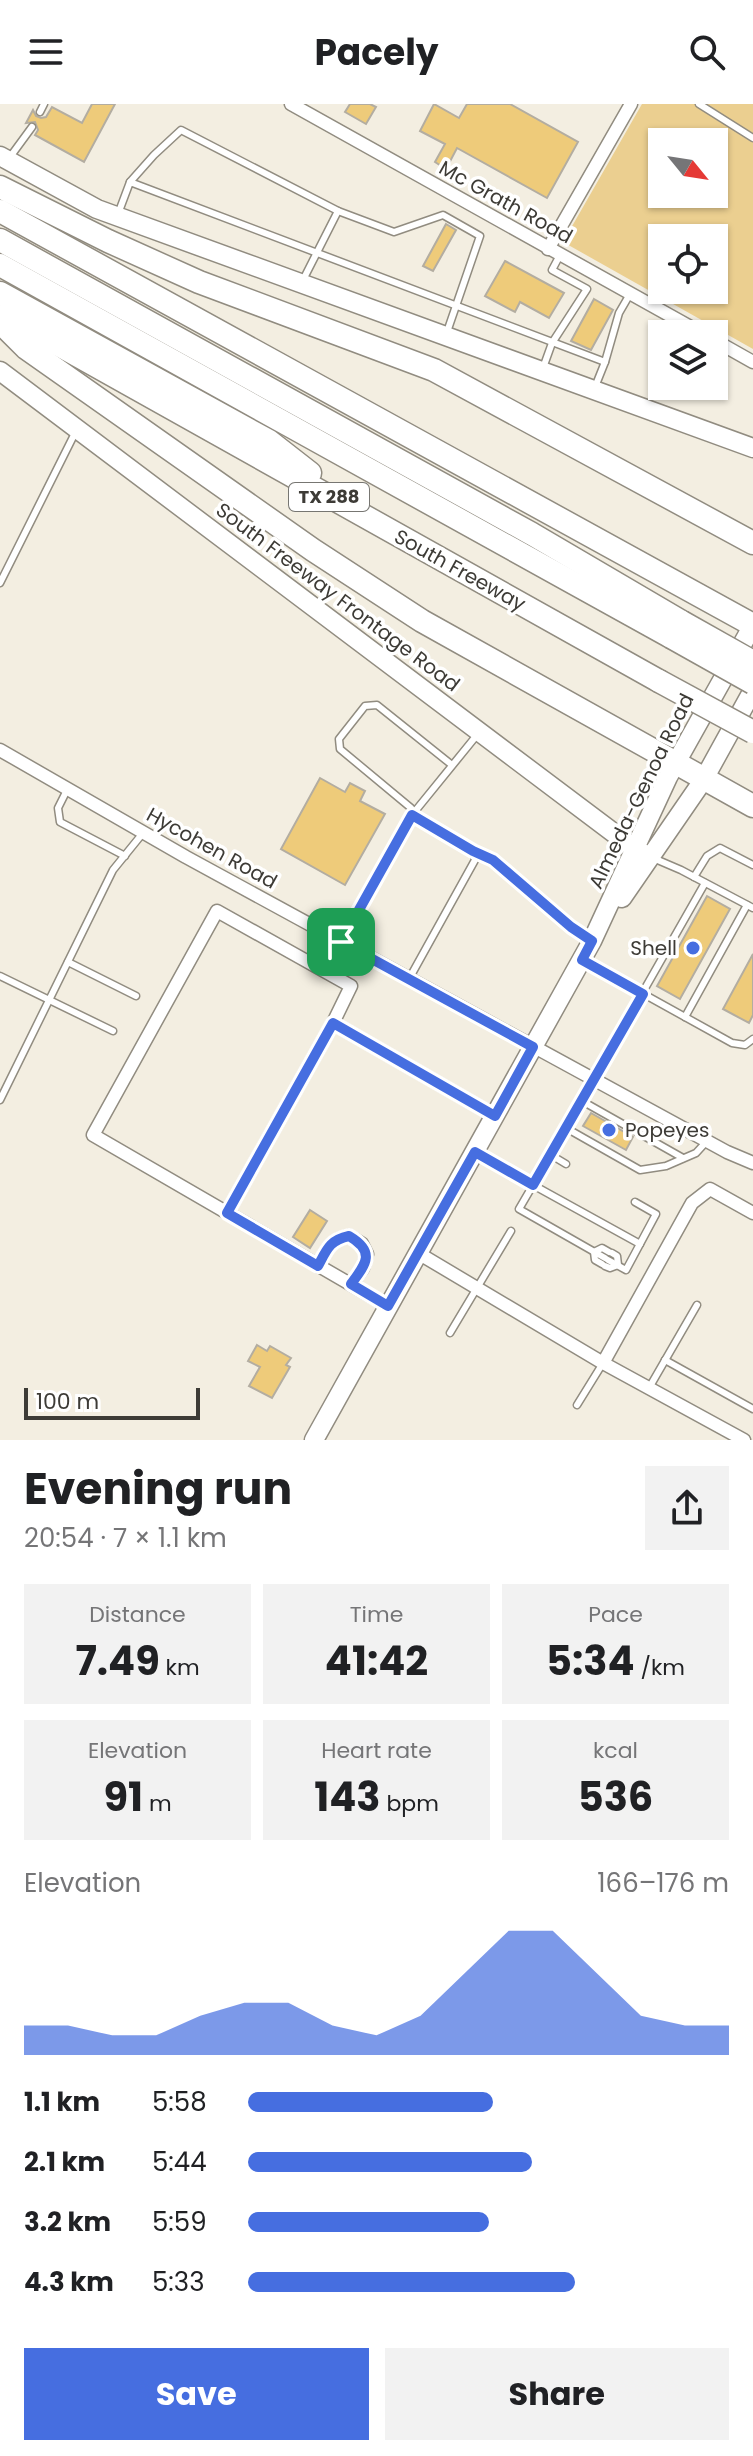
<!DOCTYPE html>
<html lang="en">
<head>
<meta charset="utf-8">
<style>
  body { margin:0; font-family:Poppins,sans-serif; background:#f2f2f2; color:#202124; height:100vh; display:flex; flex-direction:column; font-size:30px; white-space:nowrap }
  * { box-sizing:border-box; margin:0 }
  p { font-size:26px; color:#757577 }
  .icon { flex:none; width:44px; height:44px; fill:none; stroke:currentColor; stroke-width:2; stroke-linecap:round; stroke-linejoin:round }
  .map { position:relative; height:1336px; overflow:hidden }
  .panel { display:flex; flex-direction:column; background:#fff; flex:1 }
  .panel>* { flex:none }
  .needle { width:52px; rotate:120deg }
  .fabs { position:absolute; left:648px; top:24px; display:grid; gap:16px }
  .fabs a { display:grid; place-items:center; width:80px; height:80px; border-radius:0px; background:#fff; box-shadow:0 2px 6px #0004; font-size:40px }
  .scale { position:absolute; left:24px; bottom:20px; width:176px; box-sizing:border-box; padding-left:8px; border:4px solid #3d3b36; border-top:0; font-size:22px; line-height:28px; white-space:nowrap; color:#3d3b36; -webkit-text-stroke:6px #fff; paint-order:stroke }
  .pin { position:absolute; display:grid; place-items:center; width:68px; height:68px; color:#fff; margin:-34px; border-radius:16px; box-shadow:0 4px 12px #0006 }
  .round { display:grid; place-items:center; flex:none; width:84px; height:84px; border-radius:0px; background:#f2f2f2 }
  .summary { display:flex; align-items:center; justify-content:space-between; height:136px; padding:0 24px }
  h1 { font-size:44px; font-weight:700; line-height:60px }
  .figures { display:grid; grid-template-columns:repeat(3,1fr); gap:12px; height:136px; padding:8px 24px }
  .figures div { display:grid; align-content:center; border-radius:0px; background:#f2f2f2; text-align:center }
  .figures b { font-size:40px; font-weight:700 }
  .figures small { font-size:22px; font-weight:400 }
  .figures p { font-size:22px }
  .chart { height:224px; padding:16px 24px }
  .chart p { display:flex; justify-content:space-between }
  .chart svg { width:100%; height:144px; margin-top:8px; fill:#466ee0; opacity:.7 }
  .primary-button { display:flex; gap:16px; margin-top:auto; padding:16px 24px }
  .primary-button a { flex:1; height:92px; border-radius:0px; background:#466ee0; color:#fff; font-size:32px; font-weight:700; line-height:92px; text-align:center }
  .primary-button a+a { background:#f2f2f2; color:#202124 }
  ul { padding:0 24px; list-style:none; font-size:26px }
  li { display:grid; grid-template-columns:128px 96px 1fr; align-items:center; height:60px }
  li i { height:20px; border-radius:10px; background:#466ee0 }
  header { display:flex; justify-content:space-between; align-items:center; height:104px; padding:0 24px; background:#fff; font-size:36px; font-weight:700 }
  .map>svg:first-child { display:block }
  .green { fill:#ebcf90; fill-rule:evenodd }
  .building { fill:#eecb7a; stroke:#b3ada1; stroke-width:2 }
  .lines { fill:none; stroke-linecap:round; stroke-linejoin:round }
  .service-casing { stroke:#918c80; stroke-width:9 }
  .minor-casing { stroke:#918c80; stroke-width:15 }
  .secondary-casing { stroke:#918c80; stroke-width:21 }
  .motorway-casing { stroke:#918c80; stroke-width:25 }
  .service { stroke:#fff; stroke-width:6 }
  .minor { stroke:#fff; stroke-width:12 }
  .secondary { stroke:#fff; stroke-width:18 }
  .motorway { stroke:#fff; stroke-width:22 }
  .motorway-bridge-casing { stroke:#918c80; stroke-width:25; stroke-linecap:butt }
  .motorway-bridge { stroke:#fff; stroke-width:22 }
  .route-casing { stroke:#fff; stroke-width:16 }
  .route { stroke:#466ee0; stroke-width:10 }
  .poi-dot { fill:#466ee0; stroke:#fff; stroke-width:3 }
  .labels { text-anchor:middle; stroke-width:7; stroke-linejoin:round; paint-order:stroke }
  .shield { fill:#fff; stroke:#777672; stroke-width:2 }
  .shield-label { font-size:18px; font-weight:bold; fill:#3d3b36 }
  .street-label { font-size:20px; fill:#3d3b36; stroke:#fff }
  .poi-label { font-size:20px; fill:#3d3b36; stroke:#fff; text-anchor:end }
</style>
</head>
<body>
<header><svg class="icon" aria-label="menu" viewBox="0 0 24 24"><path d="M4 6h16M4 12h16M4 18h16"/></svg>Pacely<svg class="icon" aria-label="search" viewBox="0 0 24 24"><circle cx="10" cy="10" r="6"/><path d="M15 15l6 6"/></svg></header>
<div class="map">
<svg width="753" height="1336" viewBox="0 0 753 1336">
  <rect width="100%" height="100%" fill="#f3eee1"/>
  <path class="green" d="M 642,0 L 753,0 L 753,245 L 563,138 ZM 662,38 L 714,38 L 714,90 L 662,90 ZM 662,134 L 714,134 L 714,186 L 662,186 Z"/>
  <g class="building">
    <polygon points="92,0 115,0 84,58 35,31 38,26 35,18 26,19 33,6 36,12 41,14 46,13 52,3 82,19"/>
    <polygon points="350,0 370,0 376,3 366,20 345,8"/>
    <polygon points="434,0 459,14 467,0 510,0 578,38 547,94 457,44 446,65 435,58 445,40 420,27"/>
    <polygon points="446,120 456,126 433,167 423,162"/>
    <polygon points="505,157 564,189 549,214 520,198 515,208 485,192"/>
    <polygon points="594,195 613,206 591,246 571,237"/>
    <polygon points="320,674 345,688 350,679 365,687 360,697 385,710 345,781 281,745"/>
    <polygon points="707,792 730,805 680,895 657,882"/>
    <polygon points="753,850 753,911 749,919 723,905"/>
    <polygon points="591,1009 633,1033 626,1046 583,1022"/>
    <polygon points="310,1106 327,1117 310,1144 293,1133"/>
    <polygon points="257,1241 267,1247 270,1242 291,1254 286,1261 290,1263 272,1294 249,1282 260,1263 248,1257"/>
  </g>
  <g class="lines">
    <defs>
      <g id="service">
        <polyline points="699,0 753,34"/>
        <polyline points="40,8 44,0"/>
        <polyline points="10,53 32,23"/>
        <polyline points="130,78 154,51 181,26 338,107"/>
        <polyline points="118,110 130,78 605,258 595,283"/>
        <polyline points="302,178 338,107 394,128 443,111 480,132 447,228"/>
        <polyline points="605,258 619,209 630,190"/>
        <polyline points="543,264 552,239 587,185 552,166 560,151"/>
        <polyline points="0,479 76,327"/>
        <polyline points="67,686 58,704 60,718 125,752"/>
        <polyline points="473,747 493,756 589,835"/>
        <polyline points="653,754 681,766 753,804"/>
        <polyline points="694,773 707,752 720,744 753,761"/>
        <polyline points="341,838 412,711 477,631"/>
        <polyline points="584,857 732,939 745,941 753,935"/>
        <polyline points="68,858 136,892"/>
        <polyline points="0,872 113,927"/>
        <polyline points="409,875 475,756 473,747 412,711 411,704 340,645 339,635 365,602 377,601 452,661"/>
        <polyline points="685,913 747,801"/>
        <polyline points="0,996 113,766 143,729"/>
        <polyline points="582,997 683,1054"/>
        <polyline points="566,1024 640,1066 666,1062 696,1049 707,1037"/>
        <polyline points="477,1049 533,1081 705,779"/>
        <polyline points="551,1051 566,1060"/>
        <polyline points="605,1154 519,1105 533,1081 640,1140"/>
        <polyline points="608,1156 626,1166 656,1110 635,1098"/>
        <polyline points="602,1160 595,1156 594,1148 602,1144 609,1148"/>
        <polyline points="605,1162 610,1164 618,1161 617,1152 612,1149"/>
        <polyline points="450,1229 511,1127"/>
        <polyline points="665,1256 753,1305"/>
        <polyline points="649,1284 697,1201"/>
        <polyline points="577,1301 603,1259"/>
      </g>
      <g id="minor">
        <polyline points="291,0 703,230"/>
        <polyline points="548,145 631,0"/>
        <polyline points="714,236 753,258"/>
        <polyline points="0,646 186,753 727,1048 753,1059"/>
        <polyline points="227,1109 333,919"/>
        <polyline points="418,1149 603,1259 744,1336"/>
        <path d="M 318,1162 C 327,1145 330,1136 349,1132 L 362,1140 L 367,1150 L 363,1164 L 351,1180"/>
        <polyline points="388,1202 93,1031 217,807 351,882 333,919 495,1012"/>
        <polyline points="603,1259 692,1099 710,1085 753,1109"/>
      </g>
      <g id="secondary">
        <polyline points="0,52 97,105 753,344"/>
        <polyline points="0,267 635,745 650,753"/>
        <polyline points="622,794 704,675 753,586"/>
        <polyline points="314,1336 592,837 668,673 753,521"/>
      </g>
      <g id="motorway">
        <polyline points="0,83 108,137 199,178 434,266 753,439"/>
        <polyline points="0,107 753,521"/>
        <polyline points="0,136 532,430 682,518"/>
        <polyline points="0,161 671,533"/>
        <polyline points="0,189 269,337 310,369"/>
        <polyline points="5,211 659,577"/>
        <polyline points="0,218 26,244 313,446 422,517 753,702"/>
      </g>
    </defs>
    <use href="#service" class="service-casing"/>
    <use href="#minor" class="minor-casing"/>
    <use href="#secondary" class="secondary-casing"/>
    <use href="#motorway" class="motorway-casing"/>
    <use href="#service" class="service"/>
    <use href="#minor" class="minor"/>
    <use href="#secondary" class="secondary"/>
    <use href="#motorway" class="motorway"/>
    <defs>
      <g id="motorway-bridge">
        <polyline points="682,518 753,558"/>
        <polyline points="671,533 753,579"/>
        <polyline points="659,577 753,628"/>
      </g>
    </defs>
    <use href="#motorway-bridge" class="motorway-bridge-casing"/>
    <use href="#motorway-bridge" class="motorway-bridge"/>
  </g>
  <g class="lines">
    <defs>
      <path id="route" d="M 412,711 L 473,747 L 493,756 L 571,823 L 592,837 L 582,856 L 643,890 L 533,1081 L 475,1048 L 388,1202 L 351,1180 C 366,1160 376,1148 349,1132 C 330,1136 327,1145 318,1162 L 227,1109 L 333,919 L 495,1012 L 533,943 L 341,838 Z"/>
    </defs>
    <use href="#route" class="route-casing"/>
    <use href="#route" class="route"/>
  </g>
  <g class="poi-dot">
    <circle cx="693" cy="844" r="8"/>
    <circle cx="609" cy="1026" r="8"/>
  </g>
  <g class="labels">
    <rect class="shield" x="289" y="379" width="80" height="28" rx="6"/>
    <g class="shield-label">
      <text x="329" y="399">TX 288</text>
    </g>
    <g class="street-label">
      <text transform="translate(506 98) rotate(29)" y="7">Mc Grath Road</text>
      <text transform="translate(460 466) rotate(29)" y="7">South Freeway</text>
      <text transform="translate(338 493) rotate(37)" y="7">South Freeway Frontage Road</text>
      <text transform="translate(641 687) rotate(-64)" y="7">Almeda-Genoa Road</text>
      <text transform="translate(212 744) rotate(29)" y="7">Hycohen Road</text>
    </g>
    <g class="poi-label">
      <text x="677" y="851">Shell</text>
      <text x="625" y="1033" text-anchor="start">Popeyes</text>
    </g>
  </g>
</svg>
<div class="fabs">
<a><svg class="needle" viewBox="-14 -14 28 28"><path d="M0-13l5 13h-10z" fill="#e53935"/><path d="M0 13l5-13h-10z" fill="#757577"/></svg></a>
<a><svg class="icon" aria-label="locate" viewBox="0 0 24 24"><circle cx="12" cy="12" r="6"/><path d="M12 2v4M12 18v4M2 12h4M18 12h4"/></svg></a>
<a><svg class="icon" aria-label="layers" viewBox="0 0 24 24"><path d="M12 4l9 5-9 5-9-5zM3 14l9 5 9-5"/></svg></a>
</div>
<div class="scale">100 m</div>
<div class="pin" style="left:341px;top:838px;background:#1e9e55"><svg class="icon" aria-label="arrive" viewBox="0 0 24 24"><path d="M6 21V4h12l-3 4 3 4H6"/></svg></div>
</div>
<section class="panel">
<div class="summary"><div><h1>Evening run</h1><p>20:54 · 7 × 1.1 km</p></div><a class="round"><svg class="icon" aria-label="share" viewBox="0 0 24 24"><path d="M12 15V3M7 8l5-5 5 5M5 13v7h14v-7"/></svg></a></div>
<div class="figures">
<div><p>Distance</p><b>7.49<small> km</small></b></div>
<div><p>Time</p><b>41:42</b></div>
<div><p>Pace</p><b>5:34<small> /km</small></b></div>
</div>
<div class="figures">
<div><p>Elevation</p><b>91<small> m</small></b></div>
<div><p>Heart rate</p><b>143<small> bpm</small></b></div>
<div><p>kcal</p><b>536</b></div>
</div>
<div class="chart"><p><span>Elevation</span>166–176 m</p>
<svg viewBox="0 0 160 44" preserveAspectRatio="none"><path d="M0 44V35L10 35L20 38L30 38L40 32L50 28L60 28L70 35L80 38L90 32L100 19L110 6L120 6L130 19L140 32L150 35L160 35V44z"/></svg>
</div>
<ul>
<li><b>1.1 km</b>5:58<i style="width:51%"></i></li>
<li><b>2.1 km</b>5:44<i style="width:59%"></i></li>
<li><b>3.2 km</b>5:59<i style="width:50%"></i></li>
<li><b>4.3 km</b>5:33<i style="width:68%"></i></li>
</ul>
<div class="primary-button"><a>Save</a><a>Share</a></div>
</section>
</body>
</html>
